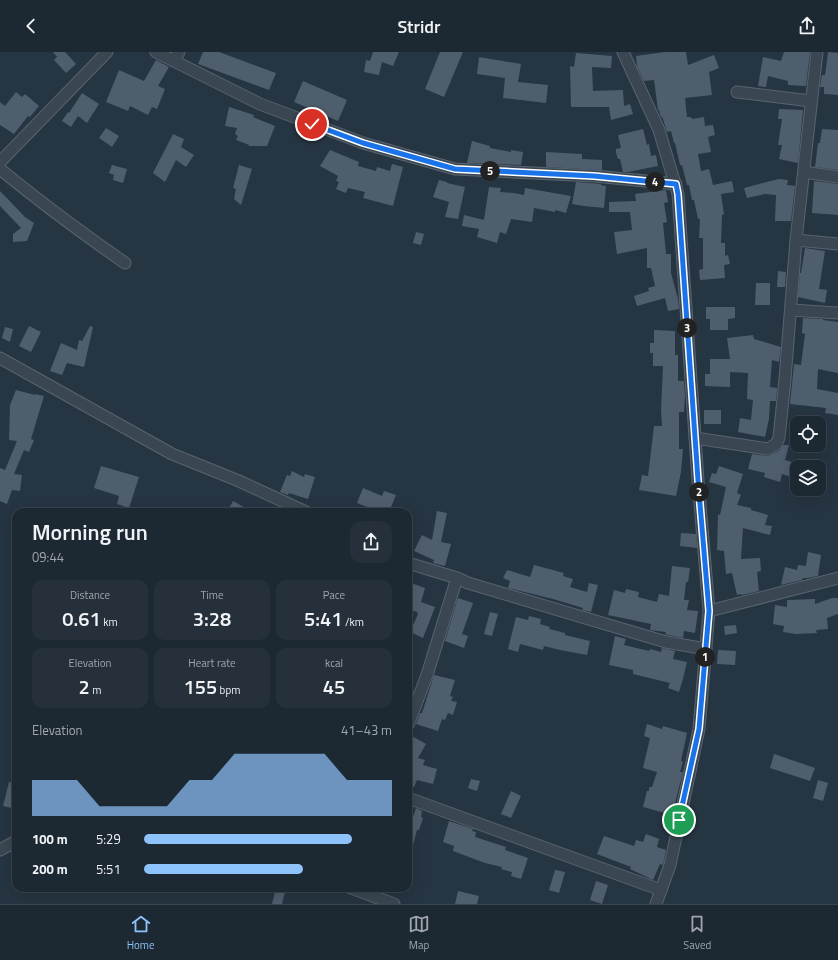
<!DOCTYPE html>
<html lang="en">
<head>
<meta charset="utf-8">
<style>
  body { margin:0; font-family:"Titillium Web",sans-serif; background:#25303a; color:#f1f3f6; height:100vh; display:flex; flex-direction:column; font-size:15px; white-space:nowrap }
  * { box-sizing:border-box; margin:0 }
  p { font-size:13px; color:#a0a6ac }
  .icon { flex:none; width:22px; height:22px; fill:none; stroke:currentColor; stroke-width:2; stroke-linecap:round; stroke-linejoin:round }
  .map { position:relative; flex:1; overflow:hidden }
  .side { position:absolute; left:12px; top:456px; width:400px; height:384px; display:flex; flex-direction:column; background:#1c2832; border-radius:12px; box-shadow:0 4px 16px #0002,0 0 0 1px #3a444d }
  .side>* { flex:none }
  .buttons { position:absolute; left:790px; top:364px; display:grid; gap:8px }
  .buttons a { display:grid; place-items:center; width:36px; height:36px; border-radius:8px; background:#1c2832; box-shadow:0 4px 16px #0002,0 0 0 1px #3a444d; font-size:20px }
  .pin { position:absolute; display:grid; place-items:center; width:34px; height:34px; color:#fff; margin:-17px; border:2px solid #fff; border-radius:50%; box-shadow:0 1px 4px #0007 }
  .km { position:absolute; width:20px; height:20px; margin:-10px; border-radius:50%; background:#222; color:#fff; font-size:11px; line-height:20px; text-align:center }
  .round { display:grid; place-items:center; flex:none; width:42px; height:42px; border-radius:12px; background:#25303a }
  .summary { display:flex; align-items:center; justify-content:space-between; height:68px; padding:0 20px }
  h1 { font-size:22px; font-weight:600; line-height:30px }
  .metrics { display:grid; grid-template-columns:repeat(3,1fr); gap:6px; height:68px; padding:4px 20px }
  .metrics div { display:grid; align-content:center; border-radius:10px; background:#25303a; text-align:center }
  .metrics b { font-size:20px; font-weight:600 }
  .metrics small { font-size:11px; font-weight:400 }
  .metrics p { font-size:11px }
  .chart { height:112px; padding:8px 20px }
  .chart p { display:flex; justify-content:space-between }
  .chart svg { width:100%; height:72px; margin-top:4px; fill:#8ec2fa; opacity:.7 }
  ul { padding:0 20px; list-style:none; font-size:13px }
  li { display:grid; grid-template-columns:64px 48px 1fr; align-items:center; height:30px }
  li i { height:10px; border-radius:5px; background:#8ec2fa }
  header { display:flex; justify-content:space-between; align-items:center; height:52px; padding:0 20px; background:#1c2832; font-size:18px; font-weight:600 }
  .tab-bar { display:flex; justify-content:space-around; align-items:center; height:56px; border-top:1px solid #3a444d; background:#1c2832; font-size:11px; color:#a0a6ac }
  .tab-bar a { display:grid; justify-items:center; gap:2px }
  .tab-bar .on { color:#8ec2fa }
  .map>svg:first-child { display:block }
  .building { fill:#4f5e6d }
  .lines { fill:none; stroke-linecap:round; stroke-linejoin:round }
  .minor-casing { stroke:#58646f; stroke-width:13 }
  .minor { stroke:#3a4651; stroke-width:11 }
  .route-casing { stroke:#fff; stroke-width:8 }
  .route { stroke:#1a73e8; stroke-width:5 }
</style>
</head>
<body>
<header><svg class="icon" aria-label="back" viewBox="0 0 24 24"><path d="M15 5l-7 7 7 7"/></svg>Stridr<svg class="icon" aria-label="share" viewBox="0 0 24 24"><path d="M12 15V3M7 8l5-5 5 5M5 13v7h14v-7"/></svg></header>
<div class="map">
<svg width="838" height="852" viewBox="0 0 838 852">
  <rect width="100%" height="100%" fill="#263542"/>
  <g class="building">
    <polygon points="53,0 65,0 76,12 66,21 54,8 57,5"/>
    <polygon points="203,0 219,0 276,21 269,38 198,12"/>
    <polygon points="373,0 399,0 393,14 382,10 379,23 364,20 366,8 370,9"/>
    <polygon points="440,0 463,0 444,45 425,37"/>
    <polygon points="665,0 686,0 688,13 714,3 719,16 709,20 712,43 685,46 687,65 691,65 692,67 704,65 705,74 713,73 715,83 708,85 711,100 698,102 701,119 709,117 713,133 732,129 734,140 721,142 724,162 722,163 721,191 725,191 725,204 728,203 730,212 724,213 725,226 700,228 699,218 703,217 703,186 699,186 700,167 698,167 694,148 692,148 689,133 687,133 682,113 680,113 675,91 674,91 671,79 667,80 663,67 660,63 659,58 658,58 654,28 644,29 637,14 636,4"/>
    <polygon points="784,0 810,0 806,34 788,33 788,29 768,24 766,35 758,34 763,5 781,9"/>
    <polygon points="828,0 838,1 838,43 824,42 824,35 820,35 822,23 825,23"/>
    <polygon points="576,1 612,4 611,16 592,15 593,39 623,38 624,54 630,52 633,62 611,68 609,55 571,55 570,14 574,15"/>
    <polygon points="479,5 521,12 518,30 548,33 546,51 503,46 505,26 477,22"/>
    <polygon points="156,8 169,15 158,34 165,37 157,57 152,55 148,63 130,54 128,59 106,50 119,18 144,29"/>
    <polygon points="303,29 347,48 338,69 294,50"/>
    <polygon points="16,40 22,45 25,42 39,54 30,65 28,64 14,82 0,73 0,50 5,54"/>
    <polygon points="82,41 99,52 87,71 78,64 71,75 62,69 68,60 69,61"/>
    <polygon points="229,55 254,63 253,65 275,74 267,94 249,94 249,93 236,88 238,84 235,82 237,76 225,74"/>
    <polygon points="779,57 803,58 798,111 779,107 782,93 778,93 782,67 778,67"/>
    <polygon points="106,76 119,84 112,95 99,86"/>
    <polygon points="643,77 647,93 649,92 651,104 656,103 658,114 628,120 623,120 620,107 618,107 616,101 616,97 621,96 618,83"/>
    <polygon points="822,77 838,78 838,118 815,115 818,91 820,91"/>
    <polygon points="173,82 184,87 181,95 194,103 186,115 176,108 165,130 153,121"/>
    <polygon points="472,89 490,94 490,96 511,100 511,98 523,100 521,113 467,111"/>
    <polygon points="330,98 359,110 358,114 376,119 377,115 390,119 392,112 403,115 393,154 363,146 365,140 348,136 346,141 336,137 339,130 336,129 338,124 320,114"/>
    <polygon points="546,100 582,102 582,107 602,108 602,118 546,115"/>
    <polygon points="112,113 127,117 123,131 113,128 114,123 109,121"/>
    <polygon points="239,113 252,117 241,153 234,147 236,137 233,136"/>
    <polygon points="779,127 788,128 787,133 795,134 791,169 775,169 776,143 765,142 747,146 744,136"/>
    <polygon points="439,128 447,130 447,131 465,135 458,167 445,165 449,150 433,145"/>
    <polygon points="814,129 838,132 838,163 812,161"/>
    <polygon points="576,130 601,132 601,133 606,134 604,156 584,154 572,152"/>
    <polygon points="489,135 501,136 500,140 514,141 524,143 525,136 571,144 566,161 555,158 555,160 534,156 532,170 511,167 506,182 500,180 497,191 477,185 479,177 462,174 464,163 484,168"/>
    <polygon points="666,138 668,150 664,151 667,170 663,171 666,202 671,202 671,221 678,247 679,257 668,259 665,246 637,254 634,244 649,239 648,236 655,234 651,216 647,216 647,196 617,202 614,180 632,178 630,160 609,160 609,150 636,149 635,142"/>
    <polygon points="0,139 25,165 34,171 27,189 13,190 13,182 21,176 0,154"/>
    <polygon points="416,180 424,182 421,193 413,191"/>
    <polygon points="805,196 825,199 819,237 827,238 825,251 798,245 800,221 801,221"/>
    <polygon points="778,219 786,220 785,235 777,235"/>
    <polygon points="756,231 770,231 770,253 755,253"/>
    <polygon points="706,255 735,255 735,266 728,267 728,278 710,278 710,267 706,267"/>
    <polygon points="803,266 823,267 823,268 838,270 838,321 818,317 817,337 838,341 838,363 825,361 826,356 790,352 794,312 801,313 805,282 802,281"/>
    <polygon points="29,274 41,280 31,300 19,294"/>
    <polygon points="90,274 93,275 84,315 67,311 62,323 50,319 61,291 77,298 79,288 82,289"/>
    <polygon points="5,275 13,277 10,290 2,286"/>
    <polygon points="654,278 675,279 675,303 678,303 678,329 684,329 685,344 684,360 679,360 679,397 683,397 681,420 676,444 639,438 642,423 648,424 654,374 662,374 661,358 663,314 653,314 653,301 650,301 650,291 654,291"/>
    <polygon points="753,283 754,287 781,295 779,310 772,308 770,335 777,336 776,349 770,349 769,367 765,385 738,380 740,366 751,368 753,348 747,347 748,321 730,320 730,335 705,334 705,322 710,322 710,307 730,307 727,286"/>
    <polygon points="16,338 35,343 35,342 44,344 31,387 34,388 29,400 24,398 14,422 22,423 20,439 12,438 7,452 0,449 0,416 5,418 17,389 9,388 10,353"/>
    <rect x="704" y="358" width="17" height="14"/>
    <polygon points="783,393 789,393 785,408 798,412 794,426 782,422 780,430 764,425 765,421 748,417 752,402 767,404 771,403 780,398"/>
    <polygon points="101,414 139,425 129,456 117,452 119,444 94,436"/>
    <polygon points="719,414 743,422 737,441 741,443 737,453 751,456 751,458 768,463 765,473 772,474 770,483 743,476 741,507 760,506 761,519 757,520 759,539 742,543 741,542 737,543 732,521 726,522 724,499 717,498 718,462 720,463 726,435 709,430 712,421 716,422"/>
    <polygon points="292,419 304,425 305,422 315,425 308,447 289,441 288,443 280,440 287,423 290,424"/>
    <polygon points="363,436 382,444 384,439 396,443 389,460 380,460 357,451"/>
    <polygon points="233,449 253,460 227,460"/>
    <polygon points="437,459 447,461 441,490 451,492 445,514 433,511 434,508 414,499 422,483 432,488"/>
    <polygon points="681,481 696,482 697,496 680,494"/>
    <polygon points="808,500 821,503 818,524 808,526 803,526 802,528 781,533 785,515 797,518 798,513 806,514"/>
    <polygon points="534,513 564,521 563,524 573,527 570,535 587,540 589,531 598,533 591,560 582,558 583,556 553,547 508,536 510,529 503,526 507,518 530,525"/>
    <polygon points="672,514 690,516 688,530 686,530 684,548 689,548 687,558 698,559 695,581 684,579 683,586 668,583 665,582 666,580 650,578 651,572 608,563 614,538 625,541 626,537 639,540 638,545 657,550 659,542 669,544"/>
    <polygon points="408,530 425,536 421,550 435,555 423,586 410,580 418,562 417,560 408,557 411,549 408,548"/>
    <polygon points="458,546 473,551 462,582 468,584 464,596 445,589"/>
    <polygon points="832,546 838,546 838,562 827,566 828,577 816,578 817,581 796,582 783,580 784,574 773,572 775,553 787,555 787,548 815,547 815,552"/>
    <polygon points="490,560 498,562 492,584 484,582"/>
    <polygon points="529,564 541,567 540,572 550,575 549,577 565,581 565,583 590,589 587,603 560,598 544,594 543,598 520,592 518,600 508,597 516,565 528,568"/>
    <polygon points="736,573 737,581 725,583 724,574"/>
    <polygon points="615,584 626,587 624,593 649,599 650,597 661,600 662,596 675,599 673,607 687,610 683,627 679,640 668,636 670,631 633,622 633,618 609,613"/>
    <polygon points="718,598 736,599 735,613 717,612"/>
    <polygon points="434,623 455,628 450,644 453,645 451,649 457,650 453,663 448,661 445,668 442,667 438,679 416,672 420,661 422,661"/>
    <polygon points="647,672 662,677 663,674 687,681 681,709 683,710 680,720 683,720 672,763 643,755 647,739 649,739 649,735 652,735 657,720 643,716 650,686 644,684"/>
    <polygon points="408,682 426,692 418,706 425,708 423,713 437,717 433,732 417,728 414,735 408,732"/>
    <polygon points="774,702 815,716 810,729 770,716"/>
    <polygon points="471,727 480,729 477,739 468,736"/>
    <polygon points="818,728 828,731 823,749 813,746"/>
    <polygon points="9,730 16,731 16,738 12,756 3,754"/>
    <polygon points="511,739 521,744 511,766 501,762"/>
    <polygon points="416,756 422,759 421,765 423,766 419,778 417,778 411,801 408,801 408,771 411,771"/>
    <polygon points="449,769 473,777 472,779 476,780 475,785 506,795 505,798 528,806 521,827 511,824 512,820 501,817 502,815 485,811 453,799 454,794 443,790"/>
    <polygon points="646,782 659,787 657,795 666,798 663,813 660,812 653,828 630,817 631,815 597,802 604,784 634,794 636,788 643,790"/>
    <polygon points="555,818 565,820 559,841 549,838"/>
    <polygon points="596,829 608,833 602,852 590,848"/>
    <polygon points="276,836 286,836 282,852 272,852"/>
    <polygon points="458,839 479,844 477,852 455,852"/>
  </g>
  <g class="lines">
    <defs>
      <g id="minor">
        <polyline points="156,0 260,52 363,91 455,117 594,124 676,132"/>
        <polyline points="623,0 659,78 678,142 698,428 709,559 699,677 670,813 656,852"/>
        <polyline points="174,9 179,0"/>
        <polyline points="737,40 811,49"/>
        <polyline points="0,110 107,0"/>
        <path d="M 0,117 C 40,150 82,181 125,211"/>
        <polyline points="804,120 838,125"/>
        <polyline points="796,188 838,192"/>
        <polyline points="791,258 838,261"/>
        <polyline points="0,306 172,402 239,429 306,460"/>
        <polyline points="695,386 768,397 776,392 779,386 785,327 796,188 817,0"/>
        <polyline points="408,511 457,526 468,531 666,590 706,597"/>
        <polyline points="709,559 838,526"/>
        <polyline points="408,673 427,623 457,526"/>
        <polyline points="408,746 661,838"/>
        <polyline points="0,798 16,789"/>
        <polyline points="351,836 394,852"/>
      </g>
    </defs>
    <use href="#minor" class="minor-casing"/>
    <use href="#minor" class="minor"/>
  </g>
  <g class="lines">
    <defs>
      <polyline id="route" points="312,72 363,91 455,117 594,124 676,132 678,142 698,428 709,559 699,677 679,768"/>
    </defs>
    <use href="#route" class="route-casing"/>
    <use href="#route" class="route"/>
  </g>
</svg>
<div class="buttons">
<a><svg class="icon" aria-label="locate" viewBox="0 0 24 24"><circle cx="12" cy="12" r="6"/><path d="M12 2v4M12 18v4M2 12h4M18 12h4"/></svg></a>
<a><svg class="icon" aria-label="layers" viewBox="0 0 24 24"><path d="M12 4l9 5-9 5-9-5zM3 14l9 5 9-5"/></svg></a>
</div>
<div class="pin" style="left:679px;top:768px;background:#1e9e55"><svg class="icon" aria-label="arrive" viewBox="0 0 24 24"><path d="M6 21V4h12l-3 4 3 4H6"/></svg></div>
<div class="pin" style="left:312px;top:72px;background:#d93025"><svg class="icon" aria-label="check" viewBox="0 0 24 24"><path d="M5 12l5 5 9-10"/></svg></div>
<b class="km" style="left:705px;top:605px">1</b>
<b class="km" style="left:699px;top:440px">2</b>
<b class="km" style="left:687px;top:276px">3</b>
<b class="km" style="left:655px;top:130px">4</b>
<b class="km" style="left:490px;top:119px">5</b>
<section class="side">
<div class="summary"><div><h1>Morning run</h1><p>09:44</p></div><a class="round"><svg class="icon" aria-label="share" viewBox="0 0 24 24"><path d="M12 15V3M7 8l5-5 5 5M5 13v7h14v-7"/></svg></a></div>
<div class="metrics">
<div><p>Distance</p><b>0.61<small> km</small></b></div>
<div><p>Time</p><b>3:28</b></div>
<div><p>Pace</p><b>5:41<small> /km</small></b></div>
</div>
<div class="metrics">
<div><p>Elevation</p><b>2<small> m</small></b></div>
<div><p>Heart rate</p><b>155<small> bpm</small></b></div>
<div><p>kcal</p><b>45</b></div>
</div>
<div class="chart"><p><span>Elevation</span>41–43 m</p>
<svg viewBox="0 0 160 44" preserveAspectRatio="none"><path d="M0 44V22L10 22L20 22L30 38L40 38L50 38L60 38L70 22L80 22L90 6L100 6L110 6L120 6L130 6L140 22L150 22L160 22V44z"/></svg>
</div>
<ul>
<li><b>100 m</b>5:29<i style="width:84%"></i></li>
<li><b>200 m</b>5:51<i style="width:64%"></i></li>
</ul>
</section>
</div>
<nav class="tab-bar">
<a class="on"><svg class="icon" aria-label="home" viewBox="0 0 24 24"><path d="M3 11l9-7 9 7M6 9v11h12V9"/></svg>Home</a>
<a><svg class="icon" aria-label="map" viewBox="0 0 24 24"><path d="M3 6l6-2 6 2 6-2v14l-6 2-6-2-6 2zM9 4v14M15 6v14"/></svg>Map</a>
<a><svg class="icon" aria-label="saved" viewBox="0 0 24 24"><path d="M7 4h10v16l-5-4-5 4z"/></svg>Saved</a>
</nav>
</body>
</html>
